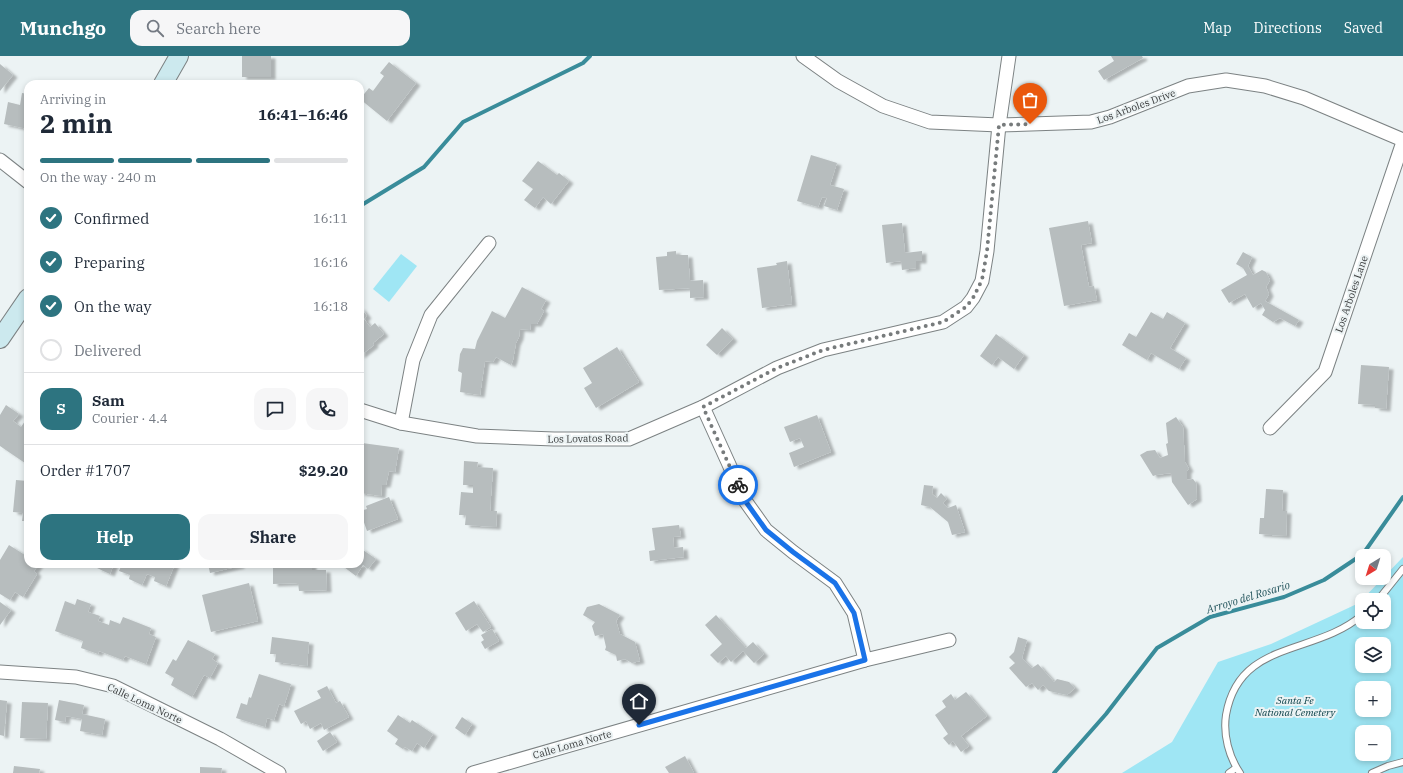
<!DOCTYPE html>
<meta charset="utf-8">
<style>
body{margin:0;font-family:"IBM Plex Serif",serif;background:#f6f6f7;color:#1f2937;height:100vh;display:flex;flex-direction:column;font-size:15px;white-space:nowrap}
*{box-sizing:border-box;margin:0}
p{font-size:13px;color:#747a83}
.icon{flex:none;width:22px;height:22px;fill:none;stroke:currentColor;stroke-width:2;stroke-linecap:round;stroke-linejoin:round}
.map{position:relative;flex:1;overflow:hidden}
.sheet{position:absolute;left:24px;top:24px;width:340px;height:488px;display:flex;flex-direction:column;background:#fff;border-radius:12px;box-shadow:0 2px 6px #0003}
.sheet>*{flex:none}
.needle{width:26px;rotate:218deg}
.controls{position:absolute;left:1355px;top:493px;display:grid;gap:8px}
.controls a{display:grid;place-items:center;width:36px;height:36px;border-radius:8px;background:#fff;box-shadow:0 2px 6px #0003;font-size:20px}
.pin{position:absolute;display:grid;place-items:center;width:34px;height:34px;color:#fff;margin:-41px -17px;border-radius:50% 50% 50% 0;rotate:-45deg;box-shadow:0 0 4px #0007}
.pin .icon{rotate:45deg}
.courier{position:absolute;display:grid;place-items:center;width:40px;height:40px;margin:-20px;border:3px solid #1a73e8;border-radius:50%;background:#fff;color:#222;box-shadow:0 1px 5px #0007}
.head em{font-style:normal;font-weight:700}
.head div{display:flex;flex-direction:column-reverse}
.head{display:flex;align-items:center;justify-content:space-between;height:68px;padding:0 16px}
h1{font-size:26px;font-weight:700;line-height:30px}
.bar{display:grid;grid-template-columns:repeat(4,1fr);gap:6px 4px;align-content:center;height:48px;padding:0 16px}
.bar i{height:5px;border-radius:3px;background:#e0e1e3}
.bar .active{background:#2d7480}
.bar p{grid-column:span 4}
.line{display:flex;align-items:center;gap:10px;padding:0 16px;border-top:1px solid #e0e1e3}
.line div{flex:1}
.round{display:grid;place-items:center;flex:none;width:42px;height:42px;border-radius:12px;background:#f6f6f7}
ol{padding:0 16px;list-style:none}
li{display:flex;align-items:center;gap:12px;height:44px}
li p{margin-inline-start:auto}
li .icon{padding:4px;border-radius:50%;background:#2d7480;color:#fff;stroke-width:4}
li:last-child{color:#747a83}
li i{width:22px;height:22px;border:2px solid #e0e1e3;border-radius:50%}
.action{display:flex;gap:8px;margin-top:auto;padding:8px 16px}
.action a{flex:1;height:46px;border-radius:12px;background:#2d7480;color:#fff;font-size:16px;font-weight:700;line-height:46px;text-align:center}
.action a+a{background:#f6f6f7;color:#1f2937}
header{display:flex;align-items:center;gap:24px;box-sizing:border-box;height:56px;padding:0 20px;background:#2d7480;color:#fff}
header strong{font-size:19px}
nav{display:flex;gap:22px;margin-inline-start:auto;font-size:14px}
.search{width:280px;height:36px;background:#f6f6f7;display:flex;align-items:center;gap:10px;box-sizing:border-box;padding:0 14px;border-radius:12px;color:#747a83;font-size:15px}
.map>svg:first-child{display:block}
</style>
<header>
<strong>Munchgo</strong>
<div class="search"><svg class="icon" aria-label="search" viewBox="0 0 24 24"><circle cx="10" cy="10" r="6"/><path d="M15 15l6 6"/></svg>Search here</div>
<nav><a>Map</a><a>Directions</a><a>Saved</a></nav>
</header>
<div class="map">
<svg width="1403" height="717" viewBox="0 0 1403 717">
<defs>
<filter id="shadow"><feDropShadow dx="4.5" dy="2.5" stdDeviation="1" flood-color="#0004"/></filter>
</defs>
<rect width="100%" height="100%" fill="#ecf3f4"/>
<g fill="#9fe6f4" fill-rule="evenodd">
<path d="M401,198L417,210L389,246L373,233Z"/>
<path d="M1403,501V717H1122L1172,686L1218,606L1271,588L1359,547ZM1362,544H1384V566H1362ZM1362,588H1384V610H1362ZM1362,632H1384V654H1362ZM1362,676H1384V698H1362Z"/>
</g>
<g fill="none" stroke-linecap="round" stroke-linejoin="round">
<g stroke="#398c9a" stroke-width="4">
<path d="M360,150L424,111L463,66L583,7L590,0"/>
<path d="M1054,717L1106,658L1157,592L1210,561L1284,541L1324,524L1363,498L1403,441"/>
</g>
</g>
<g fill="#b7bdbe" filter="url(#shadow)">
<rect x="242" y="0" width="29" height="21"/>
<path d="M1111,0H1142L1143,2L1104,24L1098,15L1114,5Z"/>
<path d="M389,6L416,27L387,65L360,43L369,32L373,35L384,20L380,17Z"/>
<path d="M0,8L13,19L0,35Z"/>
<path d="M22,37L28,38V73L4,68L8,46L20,49Z"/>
<path d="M811,99L837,107L830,129L844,133L837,154L824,150L827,142L822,141L818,151L797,145Z"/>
<path d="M538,105L557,119L559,117L569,125L551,148L543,141L535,152L524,144L533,133L522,125Z"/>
<path d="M1088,165L1092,187L1081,189L1089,231L1094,230L1097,244L1064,250L1049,172Z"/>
<path d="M902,167L905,197L922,195V205H916V212L902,214L901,205L886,207L882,169Z"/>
<path d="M676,195V199H688L690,225L703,224L704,241L690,242V232L659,234L656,201L667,200V196Z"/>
<path d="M1243,196L1252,201L1248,210L1253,219L1262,214L1266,216L1270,224L1266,231L1269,238L1265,245L1299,264L1295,270L1280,262L1273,266L1262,259L1265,254L1261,247L1253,252L1245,238L1229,247L1221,234L1247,219L1243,212L1236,208Z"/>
<path d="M787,205L792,248L762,252L757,212L777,209L776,207Z"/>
<path d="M522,231L546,244L541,253L544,255L537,268H531L530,274L520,273L519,281L516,287L513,304L511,309L496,301L493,306L485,305L480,339L460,336L462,317L458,315L460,298L463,292L475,293L477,285L492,255L505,262Z"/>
<path d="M360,251L367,260L364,263L370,271L375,267L384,278L373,287L374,289L360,300Z"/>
<path d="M1151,256L1163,263L1167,256L1185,267L1170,292L1186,302L1179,313L1151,297L1147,304L1122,289L1129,277L1136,281Z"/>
<path d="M722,272L733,283L717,299L706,289Z"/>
<path d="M996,278L1024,299L1014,313L998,301L992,309L980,300Z"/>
<path d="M617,291L639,326L596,352L584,332L592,327L583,312Z"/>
<path d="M1361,309L1389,311L1386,353L1375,352V349L1358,348Z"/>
<path d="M6,349L19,358L13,365L21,371L27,362L28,363V403L25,407L0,390V359Z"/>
<path d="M817,359L831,396L794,411L789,397L804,391L800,382L790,386L784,371Z"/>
<path d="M1176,361L1183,371L1185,406L1189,413L1187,415V424L1193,423L1196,427L1197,443L1188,449L1172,426L1171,417L1156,419L1153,420L1140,399L1147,395L1155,394L1160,402L1168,399L1166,388L1168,387L1166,367Z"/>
<path d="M362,387L399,392L395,416L389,415L386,429H382L381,440L360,437V401Z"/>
<path d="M464,405L478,406L477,411L493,412L490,455H497L496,471L465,469L466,459H459L461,436L473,437V429H463Z"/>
<path d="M16,424L28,425V465H22L23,457L13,456Z"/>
<path d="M924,429L933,430L932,438L937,442L941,437L947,443L943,447L948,452L956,449L965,476L952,479L948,466L930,451L921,449Z"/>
<path d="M1266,433L1283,434L1282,455H1287L1286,480L1259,478L1260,462H1264Z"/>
<path d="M389,441L398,463L367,475L360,455L367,453L366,450Z"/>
<path d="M679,469L681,480L673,481L674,492L683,491L684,501L650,505L649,495L655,494L652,472Z"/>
<path d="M9,489L28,501V508H39L34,515L37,518L23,541L15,536L10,544L0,538V504Z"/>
<path d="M360,492L376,503L368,513L363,509L356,520L340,508H360Z"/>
<path d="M95,508H114L110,518L97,512L98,510Z"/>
<path d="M122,508H175L166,530L154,525L155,521L147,518L142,529L129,523L130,519L119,515Z"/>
<path d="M208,508H240V510L210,517Z"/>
<path d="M273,508H312V514H326L327,534L299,535L298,527L273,528Z"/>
<path d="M249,527L258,565L211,576L202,539Z"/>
<path d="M77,543L91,548L88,556L100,560L98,565L109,569L110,564L120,568L123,561L151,572L149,578L156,581L146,608L125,600L123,604L99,595L98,598L81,592L83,585L55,575L65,545L75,549Z"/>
<path d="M474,545L491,571L483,576L477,568L466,575L455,557Z"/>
<path d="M0,546L11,554L0,569Z"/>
<path d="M599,548L620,559L616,565L620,578L635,586L640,605L632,607L625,603L617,605L616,599L605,594L606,591L603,578L595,580L592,570L595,566L583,559L587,551Z"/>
<path d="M716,559L746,592L753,586L764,598L754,607L743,595L731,606L726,600L718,607L710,599L722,588L705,569Z"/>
<path d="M492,573L499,585L485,593L481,586L484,584L481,579Z"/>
<path d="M272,581L309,586L307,610L275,606L276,598H270Z"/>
<path d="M1018,581L1027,584L1022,602L1032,612L1038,608L1054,626L1057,623L1069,626L1075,632L1067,639L1049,635L1043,629L1038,634L1032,627L1026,631L1009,612L1015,607L1009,601L1014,596Z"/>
<path d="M188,584L215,598L212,603L218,607L210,622L204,619L192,641L171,629L174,622L165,617L173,603L176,605Z"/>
<path d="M259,618L291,628L284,650L279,648L274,664L267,662L265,671L236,662L241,647L247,649L249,641L251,642Z"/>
<path d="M327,630L336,647L340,645L349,661L324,674L321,667L310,673L306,665L301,668L294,655L321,642L317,635Z"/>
<path d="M966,636L987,660L961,680L969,690L961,696L953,685L949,689L943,682L948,678L935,659L946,651L942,645L951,638L955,644Z"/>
<path d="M0,644L7,645L4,680L0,679Z"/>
<path d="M59,644L84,649L82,658L105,663L102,679L80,675L82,663L66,660L65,666L55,664Z"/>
<path d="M22,646L48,647L46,683L20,682Z"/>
<path d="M398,659L410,667L412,664L433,678L424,692L417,687L412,695L405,691L403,693L395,688L398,683L387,675Z"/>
<path d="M462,661L472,668L465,679L455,672Z"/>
<path d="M330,676L337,686L323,695L317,685Z"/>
<path d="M685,700L694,717H669L665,711Z"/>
<path d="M14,710L40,713L39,717H13Z"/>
<path d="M200,711L222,712L221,717H200Z"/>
</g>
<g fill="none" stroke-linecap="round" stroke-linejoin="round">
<g stroke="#7c8283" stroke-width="8">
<g id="lane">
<path d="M1378,544L1403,513"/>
<path d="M1229,717L1236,712"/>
<path d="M1240,717C1229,701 1223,679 1226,659C1239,583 1315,600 1362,559"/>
<path d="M1372,717L1388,710L1403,706"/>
</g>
</g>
<g stroke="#7c8283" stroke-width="15">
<g id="street">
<path d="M803,0L838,25L883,50L930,66L999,69L1091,66L1110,61L1188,30L1226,24L1265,30L1304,42L1403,84"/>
<path d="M0,104L28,126"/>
<path d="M703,351L746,446L766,474L793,496L835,527L854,557L865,604"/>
<path d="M360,354L401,367L477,380L554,383H629L703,351L777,312L823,294L943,266L966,251L973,242L982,225L987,195L999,69L1009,0"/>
<path d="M401,367L413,304L431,259L489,187"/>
<path d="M1270,372L1325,316L1403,86"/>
<path d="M0,616L76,621L113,630L220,683L279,717"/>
<path d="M473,717L865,604L949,584"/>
</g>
</g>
<g stroke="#7c8283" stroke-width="20">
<g id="secondary">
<path d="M163,28L179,0"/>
<path d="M0,283L28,242"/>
</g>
</g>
<use href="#lane" stroke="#fff" stroke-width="6"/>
<use href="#street" stroke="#fff" stroke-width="13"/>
<use href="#secondary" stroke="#cce9ee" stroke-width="18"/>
</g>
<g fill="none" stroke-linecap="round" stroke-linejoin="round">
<path stroke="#777b7c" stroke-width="4" stroke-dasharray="0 7.2" d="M738,429L703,351L777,312L823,294L943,266L966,251L973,242L982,224L987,195L999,69L1030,68"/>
<path stroke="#1a73e8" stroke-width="5" d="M639,669L865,604L854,557L835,527L793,496L766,474L746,446L738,429"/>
</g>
<g text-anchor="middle" stroke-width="4" stroke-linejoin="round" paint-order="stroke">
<g font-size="10" fill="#383a3b" stroke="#ecf3f4">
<text transform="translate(1136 50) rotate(-20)" y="4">Los Arboles Drive</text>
<text transform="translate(1351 238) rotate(-71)" y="4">Los Arboles Lane</text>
<text transform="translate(588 382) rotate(-1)" y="4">Los Lovatos Road</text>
<text transform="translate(145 647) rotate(25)" y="4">Calle Loma Norte</text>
<text transform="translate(572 688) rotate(-16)" y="4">Calle Loma Norte</text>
</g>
<g font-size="10" font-style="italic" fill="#053c44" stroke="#ecf3f4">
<text x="1295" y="648">Santa Fe<tspan x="1295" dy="12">National Cemetery</tspan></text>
</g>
<g font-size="11" font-style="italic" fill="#23545c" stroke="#ecf3f4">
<text transform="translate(1248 541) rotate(-17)" y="4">Arroyo del Rosario</text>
</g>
</g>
</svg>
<div class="controls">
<a><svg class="needle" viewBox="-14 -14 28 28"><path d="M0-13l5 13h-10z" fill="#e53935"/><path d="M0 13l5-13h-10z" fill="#747a83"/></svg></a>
<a><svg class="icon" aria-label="locate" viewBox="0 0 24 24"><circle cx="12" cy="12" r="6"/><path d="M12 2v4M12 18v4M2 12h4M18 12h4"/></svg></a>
<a><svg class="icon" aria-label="layers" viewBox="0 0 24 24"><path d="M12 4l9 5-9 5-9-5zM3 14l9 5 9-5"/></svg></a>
<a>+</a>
<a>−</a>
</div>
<div class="pin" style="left:1030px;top:68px;background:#ea580c"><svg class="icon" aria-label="bag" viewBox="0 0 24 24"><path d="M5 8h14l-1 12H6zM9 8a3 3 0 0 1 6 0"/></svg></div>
<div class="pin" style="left:639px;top:669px;background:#1f2937"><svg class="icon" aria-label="home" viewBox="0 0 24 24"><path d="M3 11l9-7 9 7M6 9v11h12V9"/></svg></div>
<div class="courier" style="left:738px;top:429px"><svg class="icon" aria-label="bike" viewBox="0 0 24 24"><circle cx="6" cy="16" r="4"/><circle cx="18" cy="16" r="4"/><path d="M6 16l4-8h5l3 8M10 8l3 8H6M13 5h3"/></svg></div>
<section class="sheet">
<div class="head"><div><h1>2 min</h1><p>Arriving in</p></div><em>16:41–16:46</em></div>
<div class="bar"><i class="active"></i><i class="active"></i><i class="active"></i><i></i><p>On the way · 240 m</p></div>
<ol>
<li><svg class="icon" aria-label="check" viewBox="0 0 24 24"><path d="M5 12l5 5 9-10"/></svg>Confirmed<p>16:11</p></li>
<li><svg class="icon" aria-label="check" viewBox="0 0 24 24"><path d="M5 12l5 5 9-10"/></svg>Preparing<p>16:16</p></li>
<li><svg class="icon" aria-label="check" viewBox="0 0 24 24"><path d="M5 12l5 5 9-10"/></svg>On the way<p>16:18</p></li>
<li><i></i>Delivered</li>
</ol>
<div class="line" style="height:72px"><b class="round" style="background:#2d7480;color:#fff">S</b><div><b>Sam</b><p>Courier · 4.4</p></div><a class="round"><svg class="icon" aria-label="chat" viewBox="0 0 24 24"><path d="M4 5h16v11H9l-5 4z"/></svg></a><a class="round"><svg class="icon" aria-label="phone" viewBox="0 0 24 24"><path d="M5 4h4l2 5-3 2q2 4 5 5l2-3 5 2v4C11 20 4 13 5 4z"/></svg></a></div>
<div class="line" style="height:52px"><div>Order #1707</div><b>$29.20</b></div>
<div class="action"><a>Help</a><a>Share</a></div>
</section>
</div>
